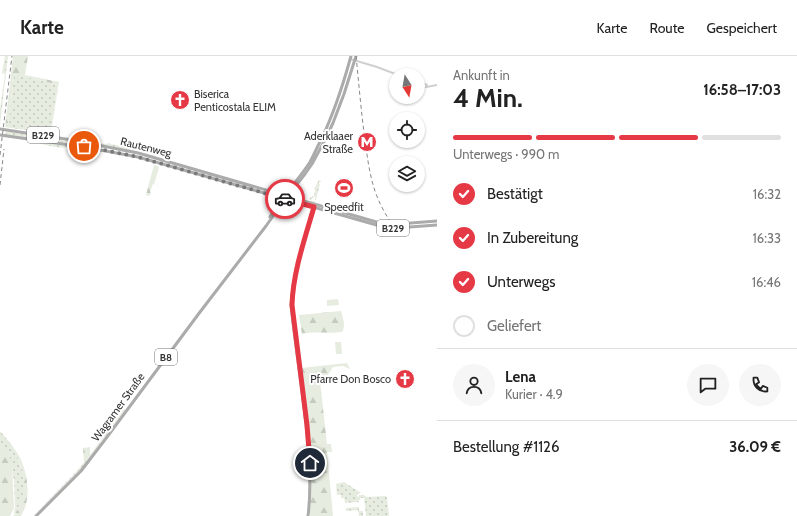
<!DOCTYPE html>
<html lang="de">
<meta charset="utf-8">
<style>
body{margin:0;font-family:Cabin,sans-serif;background:#f6f6f6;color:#222;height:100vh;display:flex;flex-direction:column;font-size:15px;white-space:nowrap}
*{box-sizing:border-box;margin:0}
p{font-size:13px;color:#767676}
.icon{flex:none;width:22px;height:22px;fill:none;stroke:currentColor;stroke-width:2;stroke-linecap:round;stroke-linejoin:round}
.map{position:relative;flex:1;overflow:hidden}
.side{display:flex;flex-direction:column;background:#fff;width:360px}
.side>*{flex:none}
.needle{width:26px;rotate:169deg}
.tools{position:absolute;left:389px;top:12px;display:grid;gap:8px}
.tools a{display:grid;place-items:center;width:36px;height:36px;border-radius:50%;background:#fff;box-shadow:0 1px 3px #0004;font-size:20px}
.pin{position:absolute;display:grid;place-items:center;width:34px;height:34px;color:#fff;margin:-17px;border:2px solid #fff;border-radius:50%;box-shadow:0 1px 4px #0007}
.courier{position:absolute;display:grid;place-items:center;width:40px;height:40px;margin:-20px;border:3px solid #e63946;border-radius:50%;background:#fff;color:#222;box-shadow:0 1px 5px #0007}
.overview em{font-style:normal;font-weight:800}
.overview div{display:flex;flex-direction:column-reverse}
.overview{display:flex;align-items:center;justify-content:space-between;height:68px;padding:0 16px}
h1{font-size:26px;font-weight:800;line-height:30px}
.bar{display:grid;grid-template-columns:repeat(4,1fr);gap:6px 4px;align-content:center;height:48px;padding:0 16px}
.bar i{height:5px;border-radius:3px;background:#e0e0e0}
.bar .active{background:#e63946}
.bar p{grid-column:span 4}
.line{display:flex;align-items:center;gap:10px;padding:0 16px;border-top:1px solid #e0e0e0}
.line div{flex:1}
.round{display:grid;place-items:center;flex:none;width:42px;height:42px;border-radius:21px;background:#f6f6f6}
ol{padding:0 16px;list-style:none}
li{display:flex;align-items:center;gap:12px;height:44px}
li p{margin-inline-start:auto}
li .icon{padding:4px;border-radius:50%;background:#e63946;color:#fff;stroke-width:4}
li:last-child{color:#767676}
li i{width:22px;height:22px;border:2px solid #e0e0e0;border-radius:50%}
header{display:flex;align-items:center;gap:24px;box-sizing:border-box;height:56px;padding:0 20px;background:#fff;border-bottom:1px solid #e0e0e0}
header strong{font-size:19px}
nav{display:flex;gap:22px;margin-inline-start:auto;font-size:14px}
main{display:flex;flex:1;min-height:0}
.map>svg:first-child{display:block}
</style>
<header>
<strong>Karte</strong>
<nav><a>Karte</a><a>Route</a><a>Gespeichert</a></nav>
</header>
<main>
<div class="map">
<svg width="437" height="460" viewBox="0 0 437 460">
<defs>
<pattern id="green-dots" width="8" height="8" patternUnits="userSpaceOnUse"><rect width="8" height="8" fill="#e6ecdf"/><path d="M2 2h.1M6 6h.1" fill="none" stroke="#c6cbc0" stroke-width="1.8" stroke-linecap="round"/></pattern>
<pattern id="forest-firs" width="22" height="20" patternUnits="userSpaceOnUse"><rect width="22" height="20" fill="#e6ecdf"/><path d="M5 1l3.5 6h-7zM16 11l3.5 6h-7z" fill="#c6cbc0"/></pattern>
</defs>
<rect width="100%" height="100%" fill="#fff"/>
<g fill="url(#green-dots)">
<path d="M5,0H8L0,69V53L5,18L2,17Z"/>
<path d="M16,18L58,29L51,69L52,70L51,78L36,75L18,73V72L10,71L8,69L14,20Z"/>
<path d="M6,75L79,87L53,86L5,79Z"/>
<path d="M35,86L79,91L78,92C66,93 47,90 35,86Z"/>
<path d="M98,87L106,88L109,87L111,88L142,95L144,97L155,100V101L98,88Z"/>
<path d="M319,124H320L321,126H319V128H320L316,144H315V140L311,144L315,146L316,147L310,144L309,143L312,140H314L315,134L314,133Z"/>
<path d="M124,353L125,354L81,413L33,460L77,415L90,399Z"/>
<path d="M0,375L11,388L18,398C17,404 20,408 22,413C24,423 26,435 22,444C20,449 17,453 15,458L18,460H13L15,458H14L15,452L14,422H13L12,410L3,391L0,387Z"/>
<path d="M344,426L361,437L357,438L358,442L359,439H362V438L367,441H366L386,440L387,442L389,460H366L364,442H360V444H358L359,446L345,447L344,440V442H341V439H337L336,428Z"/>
<path d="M359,451V455H363V460H359L358,454L346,455V460V452Z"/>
</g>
<g fill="url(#forest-firs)">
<path d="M13,0H28L25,19L59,26L52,70L51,69L58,29L16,18L14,20L8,68L9,70L18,72V73L5,71Z"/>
<path d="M154,109L158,110L159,112L154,128L165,131L153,128L150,136L151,137L149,140L146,139Z"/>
<path d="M341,255C343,262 346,270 342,276C328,278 315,275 302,278L299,259Z"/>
<path d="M347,307L350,313L343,310L333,311L324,325H320L327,388H331L332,396H327L333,460H310L311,404L307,360L301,312Z"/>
<path d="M0,387L9,399L12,410L14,452L10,460H0Z"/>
<path d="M90,391V399L84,407L83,392Z"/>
<path d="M18,398C26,412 30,432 26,448C25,452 23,456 21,460H18L15,458C17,454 20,449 22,444C26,435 24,423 22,413C21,408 17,404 18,398Z"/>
</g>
<g fill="#e6ecdf">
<path d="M338,243L339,249L327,250V244Z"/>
<path d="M335,286H341L342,298H336Z"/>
</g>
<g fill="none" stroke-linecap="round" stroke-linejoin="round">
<g stroke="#d0d0d0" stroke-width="2">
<path d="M350,3L377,11L398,19"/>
<path d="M418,25L427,29"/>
<path d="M418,28L421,32L437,29"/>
</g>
<g stroke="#ababab" stroke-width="3">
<path d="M0,73L72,84L138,97L380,167L398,168L437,165"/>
<path d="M0,79L84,91L138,101L380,170L396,172L437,169"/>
<path d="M270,161C281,141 298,125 310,106C314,99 317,91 321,84C334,57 343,29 351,0"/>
<path d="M36,460L81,415L104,385L200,256L266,170L283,146L305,118L312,108L326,82L333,67L344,38L356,0"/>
<path d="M308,460C311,437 310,413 308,389C304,342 296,296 291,249L293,230L300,199L314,150"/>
</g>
<g stroke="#888" stroke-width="1" stroke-dasharray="4 3" stroke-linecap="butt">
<path d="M356,0C359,28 361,56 365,83C369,115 372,138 390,165"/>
<path d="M0,99L12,0"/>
<path d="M0,129L4,93"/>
</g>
</g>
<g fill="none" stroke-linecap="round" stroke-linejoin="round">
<path stroke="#7a7a7a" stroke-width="4" stroke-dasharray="0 7.2" d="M84,90L138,101L285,143"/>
<path stroke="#e63946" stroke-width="5" d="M285,143L314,151C305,182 293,216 292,249L307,369L310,407"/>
</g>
<defs>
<g id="church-disc" transform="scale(1)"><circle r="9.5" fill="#e63946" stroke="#fff"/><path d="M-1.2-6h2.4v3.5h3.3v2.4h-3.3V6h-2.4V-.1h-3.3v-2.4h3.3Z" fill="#fff"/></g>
<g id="metro-disc" transform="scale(1)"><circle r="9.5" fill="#e63946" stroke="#fff"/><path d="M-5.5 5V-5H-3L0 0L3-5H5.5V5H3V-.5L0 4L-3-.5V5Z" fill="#fff"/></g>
<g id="stadium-disc" transform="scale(1)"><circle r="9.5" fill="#e63946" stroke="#fff"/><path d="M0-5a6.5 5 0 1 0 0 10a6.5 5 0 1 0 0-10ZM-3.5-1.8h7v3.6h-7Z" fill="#fff"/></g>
</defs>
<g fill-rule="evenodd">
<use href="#church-disc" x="180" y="44"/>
<use href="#metro-disc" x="367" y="86"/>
<use href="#stadium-disc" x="344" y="132"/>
<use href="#church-disc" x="405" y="323"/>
</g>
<g text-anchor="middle" stroke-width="4" stroke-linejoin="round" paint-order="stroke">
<g fill="#fff" stroke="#707070" stroke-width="1">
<rect x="27" y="71" width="32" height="16" rx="3"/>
<rect x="377" y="164" width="32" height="16" rx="3"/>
<rect x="155" y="293" width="22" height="16" rx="3"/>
</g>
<g font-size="10" font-weight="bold" fill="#333">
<text x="43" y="83">B229</text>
<text x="393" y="176">B229</text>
<text x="166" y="305">B8</text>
</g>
<g font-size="11" fill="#333" stroke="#fff" text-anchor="end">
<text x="194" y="42" text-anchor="start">Biserica<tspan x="194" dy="13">Penticostala ELIM</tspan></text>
<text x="353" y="84">Aderklaaer<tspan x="353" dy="13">Straße</tspan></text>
<text x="344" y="155" text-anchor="middle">Speedfit</text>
<text x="391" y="327">Pfarre Don Bosco</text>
</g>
<g font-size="11" fill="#333" stroke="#fff">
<text transform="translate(146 91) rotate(14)" y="4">Rautenweg</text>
<text transform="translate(118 351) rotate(-54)" y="4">Wagramer Straße</text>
</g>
</g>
</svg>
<div class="tools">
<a><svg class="needle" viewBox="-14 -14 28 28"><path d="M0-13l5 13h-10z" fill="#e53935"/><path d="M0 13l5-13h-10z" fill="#767676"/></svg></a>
<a><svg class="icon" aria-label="locate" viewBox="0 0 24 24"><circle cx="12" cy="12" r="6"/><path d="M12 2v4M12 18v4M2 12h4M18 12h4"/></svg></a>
<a><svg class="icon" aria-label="layers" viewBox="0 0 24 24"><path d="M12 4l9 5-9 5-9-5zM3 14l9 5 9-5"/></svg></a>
</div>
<div class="pin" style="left:84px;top:90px;background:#ea580c"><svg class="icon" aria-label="bag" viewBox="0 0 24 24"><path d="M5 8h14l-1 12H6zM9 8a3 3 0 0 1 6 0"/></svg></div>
<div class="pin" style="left:310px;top:407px;background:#1f2937"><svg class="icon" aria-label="home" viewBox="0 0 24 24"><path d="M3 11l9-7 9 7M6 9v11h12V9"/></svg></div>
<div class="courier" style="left:285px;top:143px"><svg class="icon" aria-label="car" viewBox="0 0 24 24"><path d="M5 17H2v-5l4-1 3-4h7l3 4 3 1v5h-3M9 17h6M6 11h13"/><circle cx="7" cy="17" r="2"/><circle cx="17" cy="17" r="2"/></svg></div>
</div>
<section class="side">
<div class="overview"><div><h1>4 Min.</h1><p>Ankunft in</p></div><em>16:58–17:03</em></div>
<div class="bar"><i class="active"></i><i class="active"></i><i class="active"></i><i></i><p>Unterwegs · 990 m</p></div>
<ol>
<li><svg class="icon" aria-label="check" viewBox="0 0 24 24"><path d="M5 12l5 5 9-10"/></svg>Bestätigt<p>16:32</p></li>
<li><svg class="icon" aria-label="check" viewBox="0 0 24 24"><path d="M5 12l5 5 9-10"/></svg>In Zubereitung<p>16:33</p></li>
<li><svg class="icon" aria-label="check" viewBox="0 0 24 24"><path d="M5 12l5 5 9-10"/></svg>Unterwegs<p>16:46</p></li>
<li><i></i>Geliefert</li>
</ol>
<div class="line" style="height:72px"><a class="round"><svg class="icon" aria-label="person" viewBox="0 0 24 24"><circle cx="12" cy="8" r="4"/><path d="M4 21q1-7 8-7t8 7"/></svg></a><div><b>Lena</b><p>Kurier · 4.9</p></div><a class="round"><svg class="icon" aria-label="chat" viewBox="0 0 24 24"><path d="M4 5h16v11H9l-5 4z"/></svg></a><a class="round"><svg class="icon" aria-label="phone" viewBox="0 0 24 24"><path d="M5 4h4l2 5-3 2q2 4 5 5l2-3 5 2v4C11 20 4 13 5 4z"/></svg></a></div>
<div class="line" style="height:52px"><div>Bestellung #1126</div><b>36.09 €</b></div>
</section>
</main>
